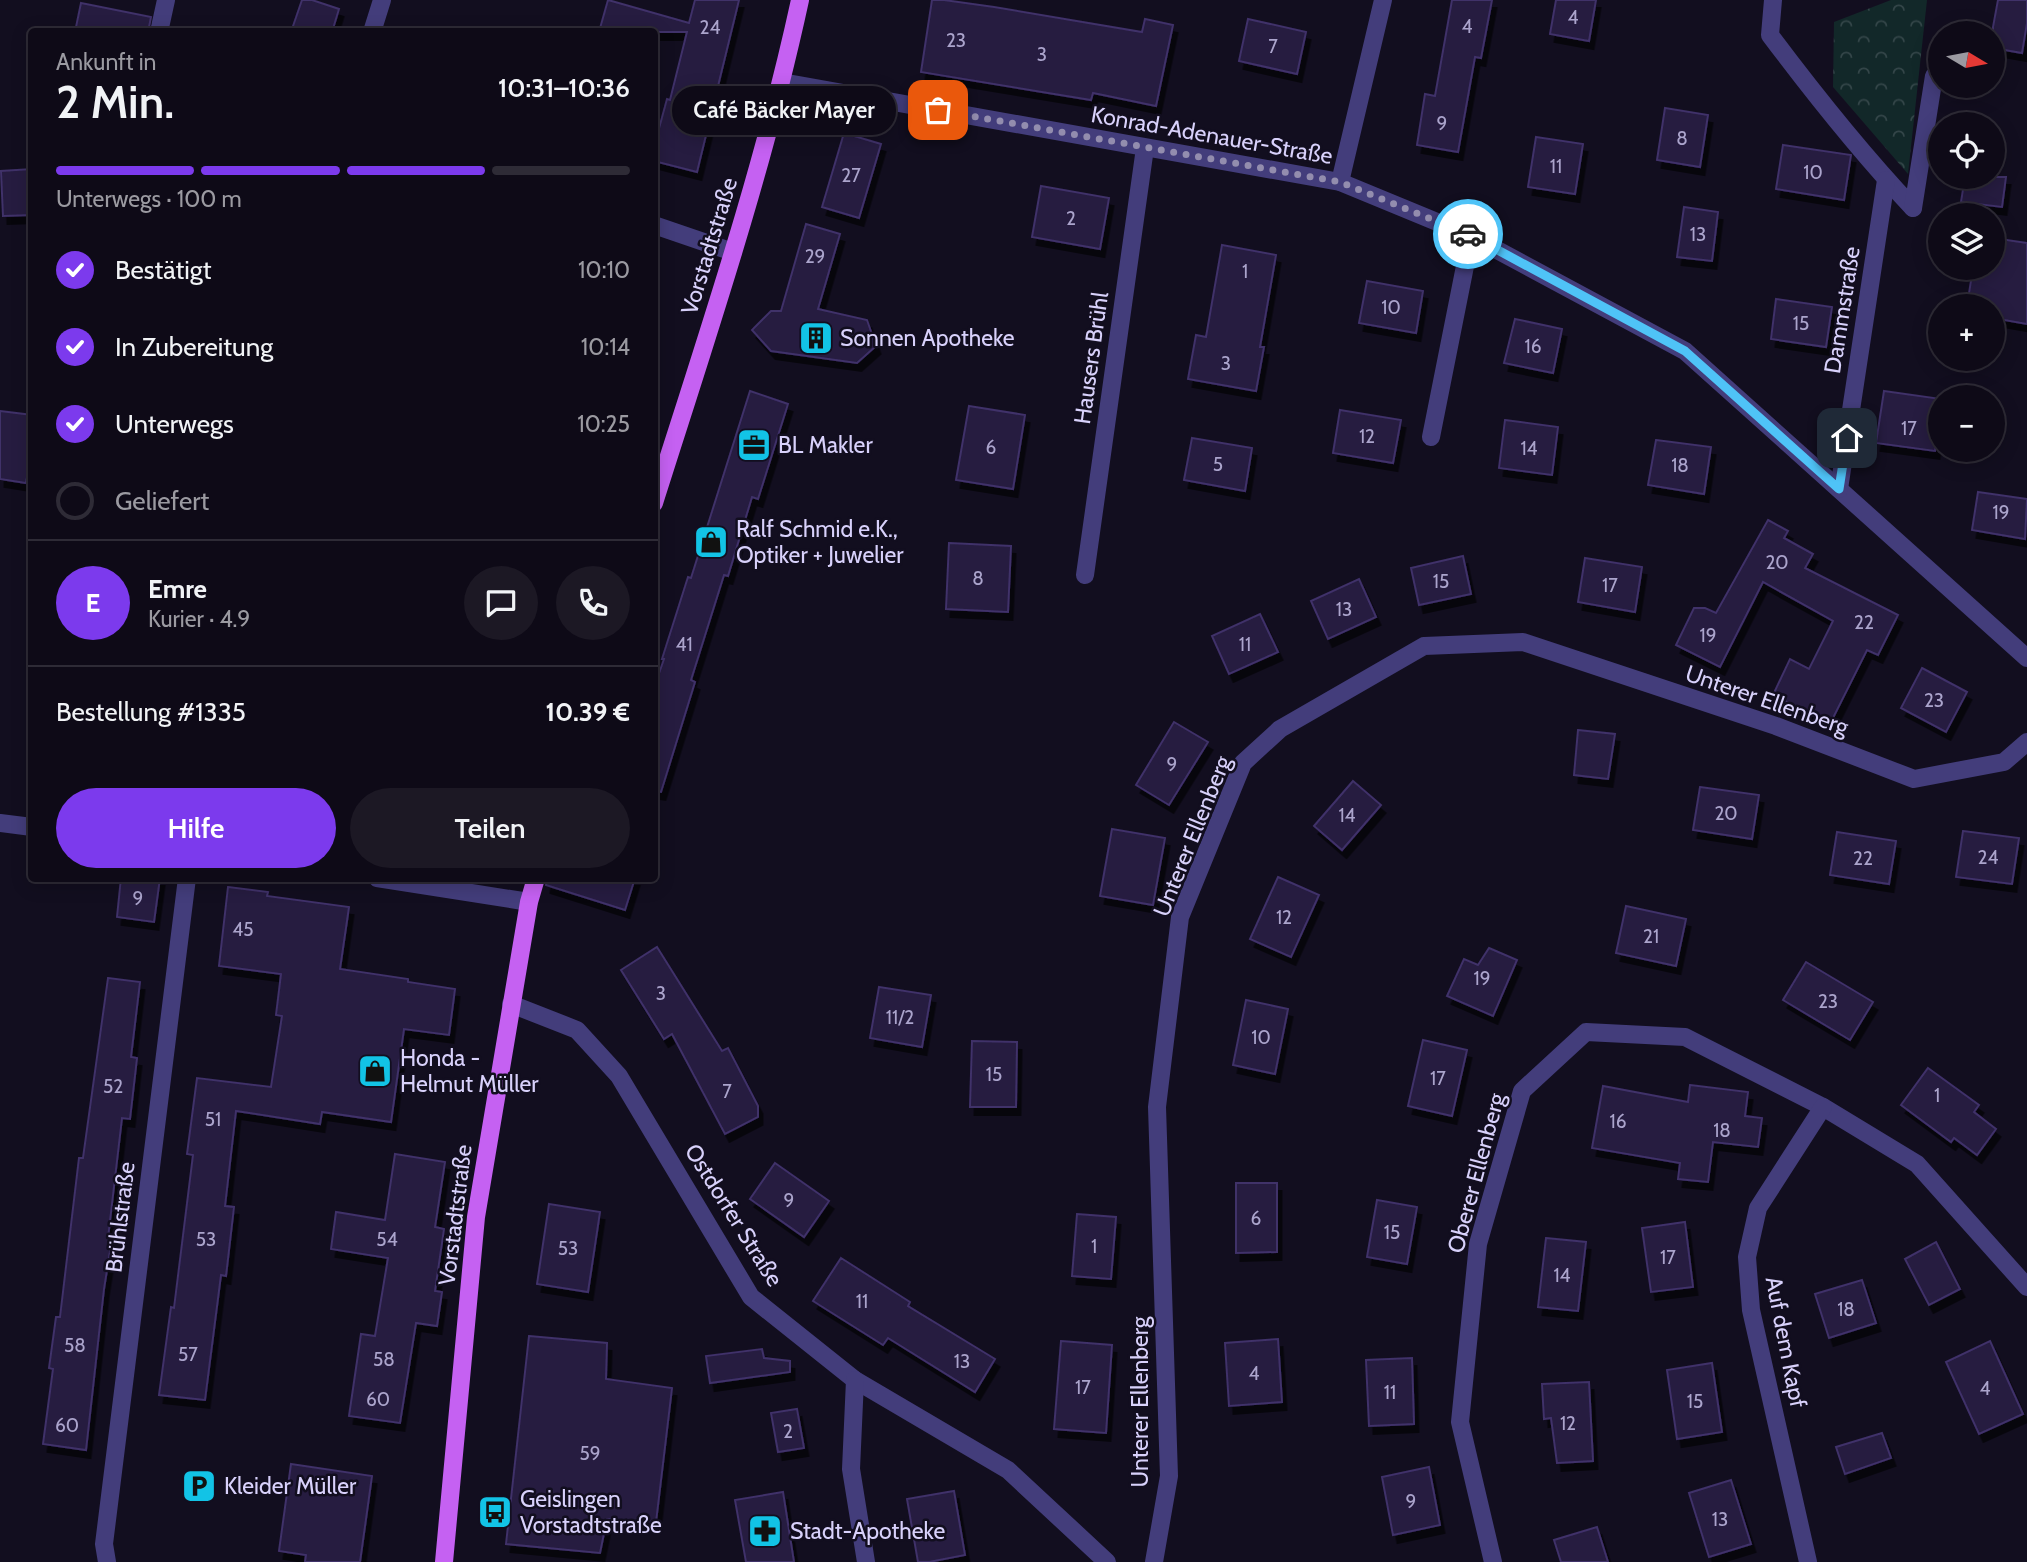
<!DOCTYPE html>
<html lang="de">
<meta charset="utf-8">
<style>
body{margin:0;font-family:Cabin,sans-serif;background:#1c1824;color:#f1f3f6;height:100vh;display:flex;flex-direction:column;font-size:26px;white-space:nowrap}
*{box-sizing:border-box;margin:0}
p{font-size:23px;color:#9b9aa1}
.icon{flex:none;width:38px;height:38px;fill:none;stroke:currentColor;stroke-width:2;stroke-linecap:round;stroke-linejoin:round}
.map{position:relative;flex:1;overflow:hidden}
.panel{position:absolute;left:28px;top:28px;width:630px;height:854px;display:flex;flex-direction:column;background:#0e0a17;border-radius:7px;box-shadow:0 4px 18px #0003,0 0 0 2px #2e2b36}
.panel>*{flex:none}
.needle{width:46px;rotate:100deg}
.controls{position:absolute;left:1928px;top:21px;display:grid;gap:14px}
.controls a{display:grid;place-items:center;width:77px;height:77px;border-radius:50%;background:#0e0a17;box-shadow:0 4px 18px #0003,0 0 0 2px #2e2b36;font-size:35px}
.pin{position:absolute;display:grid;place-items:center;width:60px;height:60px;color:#fff;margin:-30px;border-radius:14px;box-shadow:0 4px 10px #0006}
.courier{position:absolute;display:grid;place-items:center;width:70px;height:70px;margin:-35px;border:5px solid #4fc3f7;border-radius:50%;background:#fff;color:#222;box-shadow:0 2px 9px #0007}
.bubble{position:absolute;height:49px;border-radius:24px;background:#0e0a17;box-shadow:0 4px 18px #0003,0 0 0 2px #2e2b36;font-size:23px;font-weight:600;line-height:49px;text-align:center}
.headline em{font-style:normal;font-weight:600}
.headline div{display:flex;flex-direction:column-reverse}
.headline{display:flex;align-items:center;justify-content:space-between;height:119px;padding:0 28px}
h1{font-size:46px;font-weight:600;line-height:52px}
.bar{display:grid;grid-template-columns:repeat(4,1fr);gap:10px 7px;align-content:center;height:84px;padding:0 28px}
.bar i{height:9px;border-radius:5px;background:#2e2b36}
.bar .selected{background:#7c3aed}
.bar p{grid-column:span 4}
.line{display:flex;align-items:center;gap:18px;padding:0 28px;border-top:2px solid #2e2b36}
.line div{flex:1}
.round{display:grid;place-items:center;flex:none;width:74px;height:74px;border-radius:37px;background:#1c1824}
ol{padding:0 28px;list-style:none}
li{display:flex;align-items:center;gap:21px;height:77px}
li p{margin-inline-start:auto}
li .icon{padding:7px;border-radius:50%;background:#7c3aed;color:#fff;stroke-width:4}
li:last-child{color:#9b9aa1}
li i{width:38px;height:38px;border:4px solid #2e2b36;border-radius:50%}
.cta{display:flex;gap:14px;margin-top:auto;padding:14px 28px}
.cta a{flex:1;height:80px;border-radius:42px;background:#7c3aed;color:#fff;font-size:28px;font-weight:600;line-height:80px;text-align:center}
.cta a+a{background:#1c1824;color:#f1f3f6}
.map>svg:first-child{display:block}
</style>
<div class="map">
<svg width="2027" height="1562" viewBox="0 0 2027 1562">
<defs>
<pattern id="park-crowns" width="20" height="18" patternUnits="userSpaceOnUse" patternTransform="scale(1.75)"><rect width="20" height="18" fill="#122829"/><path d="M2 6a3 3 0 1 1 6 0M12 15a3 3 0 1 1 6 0" fill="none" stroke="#344649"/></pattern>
<filter id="shadow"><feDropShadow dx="4.5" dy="8" stdDeviation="0" flood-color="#0009"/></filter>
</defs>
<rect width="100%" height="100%" fill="#120e1f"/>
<path fill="url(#park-crowns)" d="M1891,0H1927L1908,174L1833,87L1834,22Z"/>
<g fill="#251c3f" stroke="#3f3069" stroke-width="2" filter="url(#shadow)">
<path d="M302,0H312L339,9L332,32H291Z"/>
<path d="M608,0L689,23L695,0H739L697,172L654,161V147L667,99L670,100L687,32H599Z"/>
<path d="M932,0H944L994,7L1142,32L1145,19L1173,25L1156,106L1093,93L1091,100L921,72Z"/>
<path d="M1452,0H1492L1481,58L1475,57L1458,152L1417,145L1425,94L1435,96Z"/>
<path d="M1556,0H1596L1589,41L1550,34Z"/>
<path d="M1998,0H2027V23L2022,53L1993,48V27Z"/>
<path d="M81,3L151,17L148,32H75Z"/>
<path d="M1248,19L1306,32L1297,74L1239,61Z"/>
<path d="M1665,108L1708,115L1700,167L1657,160Z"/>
<path d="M844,133L881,144L859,218L822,207Z"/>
<path d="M1536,137L1583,144L1575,194L1528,187Z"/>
<path d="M1783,145L1851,155L1844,200L1776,189Z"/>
<path d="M32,169V215L3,216L1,171Z"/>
<path d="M1965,177H2006L2002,207L1961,202Z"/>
<path d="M1041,186L1109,198L1100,249L1032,237Z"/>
<path d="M1684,207L1718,212L1712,261L1677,257Z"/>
<path d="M806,224L840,234L818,309L867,320L876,346L857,363L771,351L752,330L771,311H781Z"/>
<path d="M1993,238L2027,243V324L1993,318V306H1967L1973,268H1993Z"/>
<path d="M1222,245L1276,255L1260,347H1264L1256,391L1188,379L1196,335L1206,337Z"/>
<path d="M1367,281L1423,291L1416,333L1359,323Z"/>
<path d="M1776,299L1832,307L1826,347L1771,339Z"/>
<path d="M1515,319L1562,329L1553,373L1504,363Z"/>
<path d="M750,391L788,404L758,499L752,497L728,576L724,575L691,680L695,682L661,792L654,791V688L664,659H662L688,577L691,578Z"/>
<path d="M1884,391L1941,399V414L1935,451L1876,443Z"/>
<path d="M969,406L1025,415L1013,489L956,480Z"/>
<path d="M1340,410L1401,420L1393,463L1333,453Z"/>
<path d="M0,411L32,415V446L26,483L0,479Z"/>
<path d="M1505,420L1558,427L1552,475L1499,468Z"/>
<path d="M1192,438L1252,448L1245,491L1184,480Z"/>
<path d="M1656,440L1711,447L1704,494L1648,485Z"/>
<path d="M1978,492L2027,499L2025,539L1972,530Z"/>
<path d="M1768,520L1788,531L1784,538L1813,554L1805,568L1898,615L1878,655L1867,650L1830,724L1773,695L1790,659L1809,669L1833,621L1763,582L1720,667L1676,645L1694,608H1705L1716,613Z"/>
<path d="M949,543L1011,546L1008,612L946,609Z"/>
<path d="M1463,556L1471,594L1419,605L1411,568Z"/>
<path d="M1585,558L1642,567L1635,612L1578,602Z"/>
<path d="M1359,579L1376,617L1328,639L1311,601Z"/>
<path d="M1260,614L1278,652L1229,674L1212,636Z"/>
<path d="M1922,668L1967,692L1946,732L1901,708Z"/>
<path d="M1174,722L1208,742L1169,805L1136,785Z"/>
<path d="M1578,730L1615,734L1608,779L1574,775Z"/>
<path d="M1353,781L1381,805L1342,850L1314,826Z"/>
<path d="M1700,787L1759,795L1752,839L1693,830Z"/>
<path d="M1112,829L1165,838L1153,905L1100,896Z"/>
<path d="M1963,831L2019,838L2012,884L1956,877Z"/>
<path d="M1837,832L1896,841L1889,884L1830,875Z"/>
<path d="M1278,877L1319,895L1291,957L1250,939Z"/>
<path d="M121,878H160L154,922L117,917Z"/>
<path d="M547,878H635L625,910L546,885Z"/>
<path d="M228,887L268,892L267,896L349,907L340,969L408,979V982L455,989L449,1035L404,1029L391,1122L322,1112L320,1124L236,1111L225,1206L234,1207L226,1276L221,1275L205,1400L159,1395L171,1307L174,1308L193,1155L187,1154L197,1078L271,1087L282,1016L276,1015L281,974L219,966Z"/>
<path d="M1626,906L1686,919L1676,966L1616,953Z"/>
<path d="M657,947L722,1051L728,1048L758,1106V1117L725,1134L672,1034L664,1039L621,970Z"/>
<path d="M1489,948L1517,960L1493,1016L1447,996L1464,959L1478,965Z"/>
<path d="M1806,962L1873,1002L1850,1040L1783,1000Z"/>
<path d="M108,978L140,982L131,1057L137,1058L130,1119L122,1118L108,1238L112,1239L104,1289L86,1450L43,1444L53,1369L49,1368L56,1317H60L79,1158H83Z"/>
<path d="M879,987L931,995L922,1047L870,1038Z"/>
<path d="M1246,1000L1288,1009L1275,1074L1233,1065Z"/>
<path d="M1423,1040L1467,1050L1452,1116L1408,1106Z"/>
<path d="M972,1041L1017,1042L1016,1107H970Z"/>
<path d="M1928,1068L1979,1105L1974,1112L1996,1129L1977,1155L1954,1138L1951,1142L1901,1105Z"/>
<path d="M1690,1085L1748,1092L1745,1116L1762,1118L1758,1147L1713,1142L1708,1182L1678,1179L1680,1163L1592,1148L1603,1086L1688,1102Z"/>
<path d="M395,1154L445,1162L435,1227L444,1229L435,1291L442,1292L437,1326L416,1323L400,1423L349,1416L361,1334L375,1336L388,1258L331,1249L336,1212L385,1220Z"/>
<path d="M775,1163L829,1201L804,1237L750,1199Z"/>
<path d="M1236,1183H1277V1252L1236,1253Z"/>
<path d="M1377,1200L1417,1207L1407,1264L1367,1257Z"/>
<path d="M549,1204L600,1212L588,1292L537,1284Z"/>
<path d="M1077,1214L1116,1217L1111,1279L1072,1276Z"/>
<path d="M1685,1222L1693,1287L1651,1292L1642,1228Z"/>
<path d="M1546,1238L1586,1242L1578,1311L1538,1307Z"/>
<path d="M1936,1242L1960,1289L1929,1305L1905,1259Z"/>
<path d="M841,1258L910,1302L908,1306L995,1359L975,1392L888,1338L883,1345L813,1301Z"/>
<path d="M1862,1280L1876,1323L1829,1338L1815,1294Z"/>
<path d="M529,1336L607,1343L606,1379L672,1388L656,1522L607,1519L600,1553L506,1544Z"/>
<path d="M1278,1339L1282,1402L1229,1406L1225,1343Z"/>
<path d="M1061,1341L1112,1345L1106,1433L1054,1429Z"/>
<path d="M1990,1341L2023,1414L1979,1434L1946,1362Z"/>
<path d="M762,1349L764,1358L790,1361V1372L710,1383L706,1356Z"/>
<path d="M1412,1358L1414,1424L1369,1426L1366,1360Z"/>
<path d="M1712,1363L1722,1432L1677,1439L1667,1370Z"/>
<path d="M1589,1382L1593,1461L1557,1463L1551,1418L1544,1419L1542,1384Z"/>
<path d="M797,1409L804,1448L778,1452L771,1413Z"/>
<path d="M1882,1433L1891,1458L1845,1474L1836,1447Z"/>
<path d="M291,1464L372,1476L360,1562H305L306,1555L279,1551Z"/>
<path d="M1429,1467L1440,1525L1393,1535L1382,1477Z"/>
<path d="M1731,1480L1751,1544L1709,1557L1689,1493Z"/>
<path d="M954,1491L965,1555L929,1562H918L907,1499Z"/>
<path d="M783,1492L794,1562H746L735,1500Z"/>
<path d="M1597,1527L1608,1562H1561L1554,1540Z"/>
</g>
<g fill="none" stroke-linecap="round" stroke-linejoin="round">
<g stroke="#433d7b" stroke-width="18">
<path d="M1773,0L1770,35C1815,95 1862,154 1913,208"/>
<path d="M159,32L166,0"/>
<path d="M372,32L382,0"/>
<path d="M782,82L1340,182L1471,236L1685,351L2027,658"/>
<path d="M1340,182L1383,0"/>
<path d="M1913,208L1934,76"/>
<path d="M654,225L733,252"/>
<path d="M1431,437L1471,236"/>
<path d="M1839,489L1886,180"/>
<path d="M1085,575L1145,148"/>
<path d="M0,823L32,827"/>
<path d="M377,878L529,902"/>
<path d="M511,1004L577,1030L619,1076L751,1297L855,1380L1008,1470L1107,1562"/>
<path d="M855,1380L851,1469L866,1562"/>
<path d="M107,1562L104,1544L187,878"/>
<path d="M1154,1562L1169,1476L1157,1107L1180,917L1243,763L1280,729L1424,646L1523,642L1776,726L1914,779L2004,762L2027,742"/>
<path d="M1493,1562L1460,1422L1478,1244L1522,1091L1586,1032L1685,1037L1823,1107L1917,1164L2027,1287"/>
<path d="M1808,1562L1751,1310L1747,1257L1758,1208L1823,1107"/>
</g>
<g stroke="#c561f2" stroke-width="18">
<path d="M654,503C707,336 763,171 800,0"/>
<path d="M444,1562L476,1217L529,902L536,878"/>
</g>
</g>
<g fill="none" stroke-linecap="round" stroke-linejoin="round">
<path stroke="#938dae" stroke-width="7" stroke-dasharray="0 12.6" d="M938,110L1340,182L1468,234"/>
<path stroke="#4fc3f7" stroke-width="9" d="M1468,234L1685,351L1839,489L1847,438"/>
</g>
<defs>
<g id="building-square" transform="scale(1.75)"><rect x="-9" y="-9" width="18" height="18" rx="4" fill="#12c3e6" stroke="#120e1f"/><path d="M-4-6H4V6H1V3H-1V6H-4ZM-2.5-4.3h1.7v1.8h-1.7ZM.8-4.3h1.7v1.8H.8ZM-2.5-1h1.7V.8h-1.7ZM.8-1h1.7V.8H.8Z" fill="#111"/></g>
<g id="office-square" transform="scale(1.75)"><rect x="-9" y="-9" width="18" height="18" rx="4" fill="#12c3e6" stroke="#120e1f"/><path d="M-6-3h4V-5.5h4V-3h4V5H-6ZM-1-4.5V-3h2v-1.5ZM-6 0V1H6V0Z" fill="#111"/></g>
<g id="shop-square" transform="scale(1.75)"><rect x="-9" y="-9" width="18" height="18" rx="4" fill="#12c3e6" stroke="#120e1f"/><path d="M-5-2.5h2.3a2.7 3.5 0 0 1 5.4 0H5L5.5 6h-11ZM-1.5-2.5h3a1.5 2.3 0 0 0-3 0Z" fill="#111"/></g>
<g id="parking-square" transform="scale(1.75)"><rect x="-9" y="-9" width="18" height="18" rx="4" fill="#12c3e6" stroke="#120e1f"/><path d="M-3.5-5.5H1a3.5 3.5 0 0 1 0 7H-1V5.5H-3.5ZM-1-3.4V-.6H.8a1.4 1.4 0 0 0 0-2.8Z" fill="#111"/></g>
<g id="bus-square" transform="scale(1.75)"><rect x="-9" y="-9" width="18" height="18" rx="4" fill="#12c3e6" stroke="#120e1f"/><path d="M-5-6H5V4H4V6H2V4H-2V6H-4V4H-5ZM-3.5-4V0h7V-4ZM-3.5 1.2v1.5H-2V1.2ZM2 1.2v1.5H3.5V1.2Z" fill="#111"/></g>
<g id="pharmacy-square" transform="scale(1.75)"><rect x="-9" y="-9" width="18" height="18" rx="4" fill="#12c3e6" stroke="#120e1f"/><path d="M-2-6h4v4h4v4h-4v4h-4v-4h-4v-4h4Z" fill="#111"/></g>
</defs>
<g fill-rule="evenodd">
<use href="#building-square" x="816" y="338"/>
<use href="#office-square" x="754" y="445"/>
<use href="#shop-square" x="711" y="542"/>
<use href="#shop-square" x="375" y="1071"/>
<use href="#parking-square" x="199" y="1486"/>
<use href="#bus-square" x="495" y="1512"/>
<use href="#pharmacy-square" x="765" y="1531"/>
</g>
<g text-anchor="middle" stroke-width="5" stroke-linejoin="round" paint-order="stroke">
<g font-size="19" fill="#aba4cc">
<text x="1573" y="24">4</text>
<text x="1467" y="33">4</text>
<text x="710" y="34">24</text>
<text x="956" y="47">23</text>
<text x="1273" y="53">7</text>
<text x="1042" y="61">3</text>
<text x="1442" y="130">9</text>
<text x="1682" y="145">8</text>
<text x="1556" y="173">11</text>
<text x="1813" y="179">10</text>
<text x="851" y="182">27</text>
<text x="1071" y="225">2</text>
<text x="1698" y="241">13</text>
<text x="815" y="263">29</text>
<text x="1245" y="278">1</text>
<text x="1391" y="314">10</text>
<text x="1801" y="330">15</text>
<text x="1533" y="353">16</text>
<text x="1226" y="370">3</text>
<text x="1909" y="435">17</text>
<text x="1367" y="443">12</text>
<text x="991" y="454">6</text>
<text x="1529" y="455">14</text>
<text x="1218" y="471">5</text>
<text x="1680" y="472">18</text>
<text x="2001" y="519">19</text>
<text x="1777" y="569">20</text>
<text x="978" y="585">8</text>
<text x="1441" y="588">15</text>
<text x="1610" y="592">17</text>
<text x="1344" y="616">13</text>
<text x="1864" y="629">22</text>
<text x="1708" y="642">19</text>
<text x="684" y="651">41</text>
<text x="1245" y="651">11</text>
<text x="1934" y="707">23</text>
<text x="1172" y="771">9</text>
<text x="1726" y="820">20</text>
<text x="1347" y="822">14</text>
<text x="1988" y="864">24</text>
<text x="1863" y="865">22</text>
<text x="138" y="905">9</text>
<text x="1284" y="924">12</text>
<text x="243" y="936">45</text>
<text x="1651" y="943">21</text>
<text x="1482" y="985">19</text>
<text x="661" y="1000">3</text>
<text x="1828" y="1008">23</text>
<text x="900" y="1024">11/2</text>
<text x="1261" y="1044">10</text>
<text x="994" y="1081">15</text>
<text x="1438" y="1085">17</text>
<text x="113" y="1093">52</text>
<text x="727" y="1098">7</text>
<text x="1937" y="1102">1</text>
<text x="213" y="1126">51</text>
<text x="1618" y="1128">16</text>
<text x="1722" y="1137">18</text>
<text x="789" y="1207">9</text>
<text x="1256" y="1225">6</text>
<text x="1392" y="1239">15</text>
<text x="206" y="1246">53</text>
<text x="387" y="1246">54</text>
<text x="1094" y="1253">1</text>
<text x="568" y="1255">53</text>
<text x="1668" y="1264">17</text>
<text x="1562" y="1282">14</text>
<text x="862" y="1308">11</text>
<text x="1846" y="1316">18</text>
<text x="75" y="1352">58</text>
<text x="188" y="1361">57</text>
<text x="384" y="1366">58</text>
<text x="962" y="1368">13</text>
<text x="1254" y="1380">4</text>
<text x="1083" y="1394">17</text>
<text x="1985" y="1395">4</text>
<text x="1390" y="1399">11</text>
<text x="378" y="1406">60</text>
<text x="1695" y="1408">15</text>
<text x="1568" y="1430">12</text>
<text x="67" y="1432">60</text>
<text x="788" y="1438">2</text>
<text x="590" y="1460">59</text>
<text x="1411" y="1508">9</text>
<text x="1720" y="1526">13</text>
</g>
<g font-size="23" fill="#d8d1fb" stroke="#120e1f">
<text transform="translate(1212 135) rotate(10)" y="8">Konrad-Adenauer-Straße</text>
<text transform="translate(709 246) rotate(-73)" y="8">Vorstadtstraße</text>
<text transform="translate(1842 310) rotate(-81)" y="8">Dammstraße</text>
<text transform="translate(1091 358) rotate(-82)" y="8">Hausers Brühl</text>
<text transform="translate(1767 700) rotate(19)" y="8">Unterer Ellenberg</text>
<text transform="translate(1192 836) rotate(-68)" y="8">Unterer Ellenberg</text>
<text transform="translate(1476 1173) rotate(-75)" y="8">Oberer Ellenberg</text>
<text transform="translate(455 1215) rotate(-83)" y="8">Vorstadtstraße</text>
<text transform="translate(734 1215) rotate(58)" y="8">Ostdorfer Straße</text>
<text transform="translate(120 1217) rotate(-83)" y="8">Brühlstraße</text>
<text transform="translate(1786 1342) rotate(79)" y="8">Auf dem Kapf</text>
<text transform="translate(1140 1402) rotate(-90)" y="8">Unterer Ellenberg</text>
</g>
<g font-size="23" fill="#d8d1fb" stroke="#120e1f" text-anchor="start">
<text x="840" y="346">Sonnen Apotheke</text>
<text x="778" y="453">BL Makler</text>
<text x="736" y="537">Ralf Schmid e.K.,<tspan x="736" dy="26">Optiker + Juwelier</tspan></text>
<text x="400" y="1066">Honda -<tspan x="400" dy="26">Helmut Müller</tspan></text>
<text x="224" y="1494">Kleider Müller</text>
<text x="520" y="1507">Geislingen<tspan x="520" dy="26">Vorstadtstraße</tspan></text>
<text x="790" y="1539">Stadt-Apotheke</text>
</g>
</g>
</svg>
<div class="controls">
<a><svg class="needle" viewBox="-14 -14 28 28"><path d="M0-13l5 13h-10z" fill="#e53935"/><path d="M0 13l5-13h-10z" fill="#9b9aa1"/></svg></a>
<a><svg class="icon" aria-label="locate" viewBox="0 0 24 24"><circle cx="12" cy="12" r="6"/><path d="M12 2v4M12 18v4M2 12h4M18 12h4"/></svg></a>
<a><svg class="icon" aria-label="layers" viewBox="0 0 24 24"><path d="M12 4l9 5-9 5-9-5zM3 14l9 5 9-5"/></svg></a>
<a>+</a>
<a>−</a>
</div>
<div class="pin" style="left:938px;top:110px;background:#ea580c"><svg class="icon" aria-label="bag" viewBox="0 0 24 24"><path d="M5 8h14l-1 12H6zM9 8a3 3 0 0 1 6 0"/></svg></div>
<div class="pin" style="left:1847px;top:438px;background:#1f2937"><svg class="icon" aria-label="home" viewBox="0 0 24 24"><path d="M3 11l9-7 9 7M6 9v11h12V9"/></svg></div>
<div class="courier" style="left:1468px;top:234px"><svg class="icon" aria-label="car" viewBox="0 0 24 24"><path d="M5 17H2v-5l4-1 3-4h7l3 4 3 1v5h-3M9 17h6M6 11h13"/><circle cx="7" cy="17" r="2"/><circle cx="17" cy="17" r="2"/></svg></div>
<div class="bubble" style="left:672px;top:86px;width:224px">Café Bäcker Mayer</div>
<section class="panel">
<div class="headline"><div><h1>2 Min.</h1><p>Ankunft in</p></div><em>10:31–10:36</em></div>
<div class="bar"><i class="selected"></i><i class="selected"></i><i class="selected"></i><i></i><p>Unterwegs · 100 m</p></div>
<ol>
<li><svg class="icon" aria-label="check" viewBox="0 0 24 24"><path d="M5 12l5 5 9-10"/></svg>Bestätigt<p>10:10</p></li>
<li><svg class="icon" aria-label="check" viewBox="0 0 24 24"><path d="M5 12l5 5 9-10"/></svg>In Zubereitung<p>10:14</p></li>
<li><svg class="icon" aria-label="check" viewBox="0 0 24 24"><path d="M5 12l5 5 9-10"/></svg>Unterwegs<p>10:25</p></li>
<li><i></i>Geliefert</li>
</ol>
<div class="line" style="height:126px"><b class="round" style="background:#7c3aed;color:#fff">E</b><div><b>Emre</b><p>Kurier · 4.9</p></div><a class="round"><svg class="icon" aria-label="chat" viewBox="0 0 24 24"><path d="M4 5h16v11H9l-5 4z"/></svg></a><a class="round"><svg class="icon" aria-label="phone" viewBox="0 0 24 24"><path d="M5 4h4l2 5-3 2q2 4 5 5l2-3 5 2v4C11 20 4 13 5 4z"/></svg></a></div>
<div class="line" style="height:91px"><div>Bestellung #1335</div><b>10.39 €</b></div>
<div class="cta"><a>Hilfe</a><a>Teilen</a></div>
</section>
</div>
